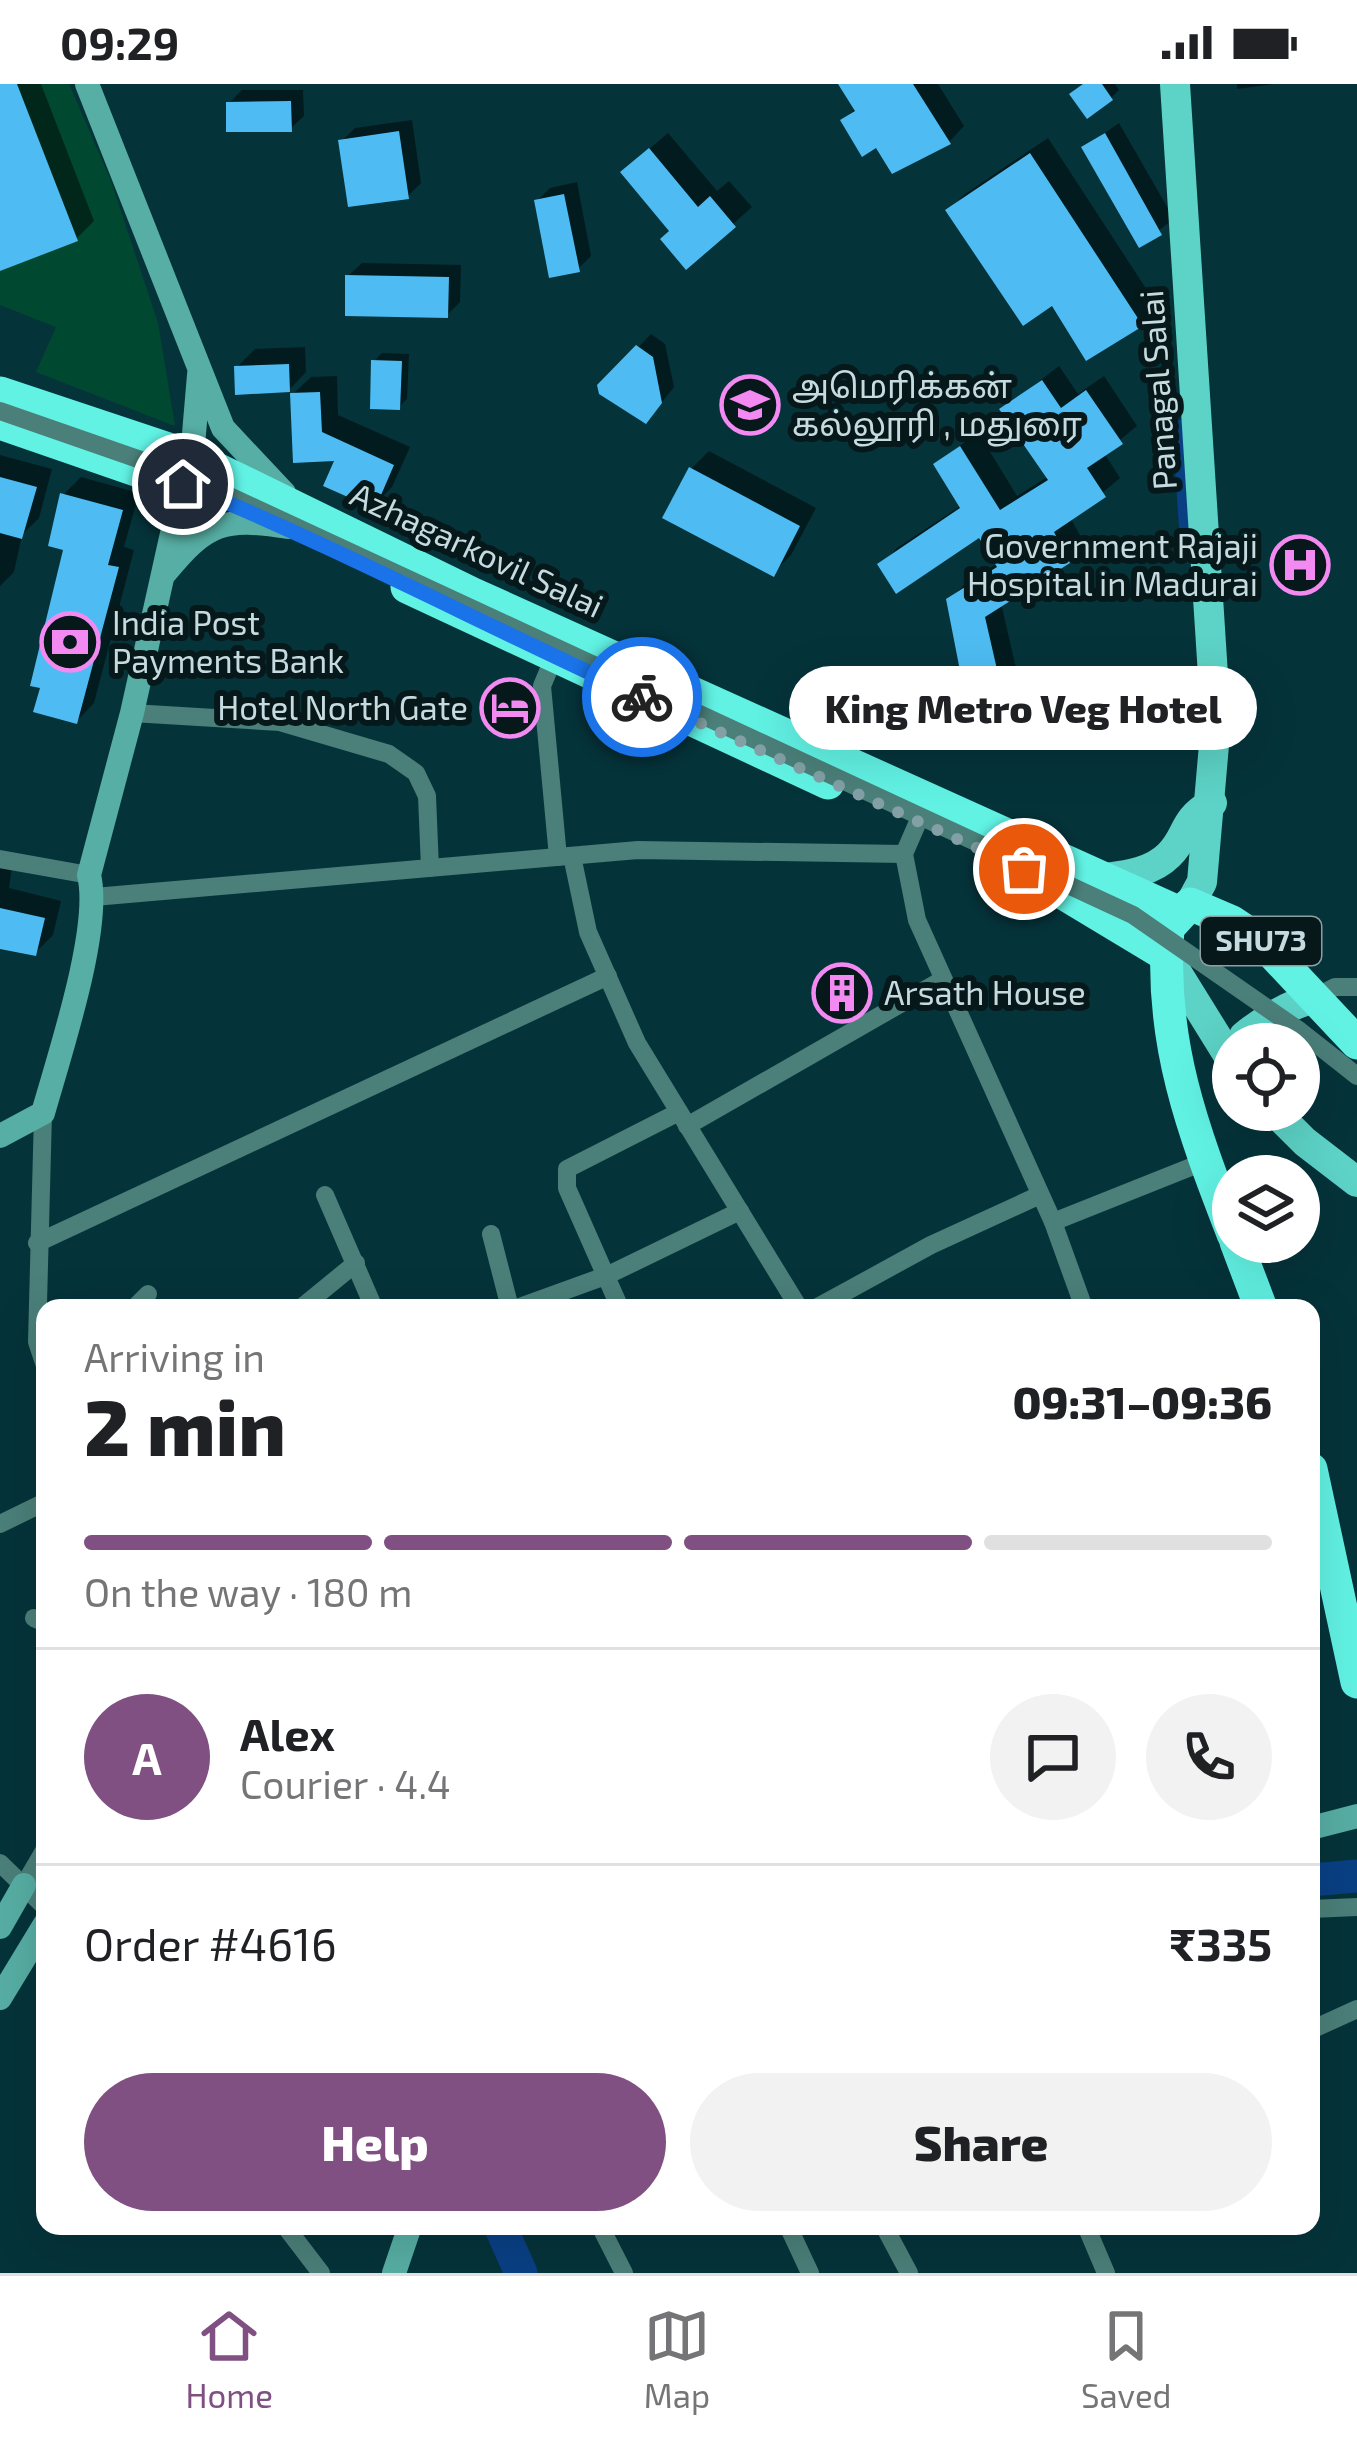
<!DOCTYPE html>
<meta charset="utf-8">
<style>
body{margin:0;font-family:"Exo 2","Noto Sans Tamil",sans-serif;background:#f2f2f2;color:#202124;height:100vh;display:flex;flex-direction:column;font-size:45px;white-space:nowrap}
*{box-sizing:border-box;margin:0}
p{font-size:39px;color:#757577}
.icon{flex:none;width:66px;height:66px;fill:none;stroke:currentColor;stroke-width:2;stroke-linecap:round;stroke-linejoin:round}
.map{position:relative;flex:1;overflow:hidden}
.side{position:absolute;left:36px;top:1215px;width:1284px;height:936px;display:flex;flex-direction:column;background:#fff;border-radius:24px;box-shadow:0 12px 48px #0002}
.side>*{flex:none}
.tools{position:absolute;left:1212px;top:939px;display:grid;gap:24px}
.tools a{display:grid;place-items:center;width:108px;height:108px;border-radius:50%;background:#fff;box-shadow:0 12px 48px #0002;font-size:60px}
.pin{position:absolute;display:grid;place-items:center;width:102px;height:102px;color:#fff;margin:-51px;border:6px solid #fff;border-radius:50%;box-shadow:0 3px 12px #0007}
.courier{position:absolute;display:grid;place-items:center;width:120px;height:120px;margin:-60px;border:9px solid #1a73e8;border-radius:50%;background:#fff;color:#222;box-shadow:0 3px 15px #0007}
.bubble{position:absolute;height:84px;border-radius:42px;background:#fff;box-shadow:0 12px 48px #0002;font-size:39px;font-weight:800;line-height:84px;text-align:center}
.head em{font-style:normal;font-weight:800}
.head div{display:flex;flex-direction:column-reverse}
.head{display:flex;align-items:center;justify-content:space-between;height:204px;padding:0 48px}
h1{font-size:78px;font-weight:800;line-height:90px}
.bar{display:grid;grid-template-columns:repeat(4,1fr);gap:18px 12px;align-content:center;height:144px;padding:0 48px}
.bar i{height:15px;border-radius:9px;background:#e0e0e0}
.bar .on{background:#7f5081}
.bar p{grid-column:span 4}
.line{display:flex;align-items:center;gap:30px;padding:0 48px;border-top:3px solid #e0e0e0}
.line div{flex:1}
.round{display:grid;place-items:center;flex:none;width:126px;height:126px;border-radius:63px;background:#f2f2f2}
.cta{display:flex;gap:24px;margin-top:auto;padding:24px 48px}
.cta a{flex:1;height:138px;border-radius:72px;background:#7f5081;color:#fff;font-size:48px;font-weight:800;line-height:138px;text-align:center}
.cta a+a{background:#f2f2f2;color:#202124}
.status{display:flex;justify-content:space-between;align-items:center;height:84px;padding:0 60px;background:#fff;direction:ltr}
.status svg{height:33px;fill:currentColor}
.menu{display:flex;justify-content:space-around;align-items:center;height:168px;border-top:3px solid #e0e0e0;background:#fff;font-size:33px;color:#757577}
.menu a{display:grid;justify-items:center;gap:6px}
.menu .on{color:#7f5081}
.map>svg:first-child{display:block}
</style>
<div class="status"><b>09:29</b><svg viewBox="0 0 49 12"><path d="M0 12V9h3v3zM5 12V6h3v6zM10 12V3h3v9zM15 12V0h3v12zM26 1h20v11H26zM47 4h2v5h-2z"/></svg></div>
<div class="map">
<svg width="1357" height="2189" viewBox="0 0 1357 2189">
<rect width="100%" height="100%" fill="#05333a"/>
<path fill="#004930" d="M0,0H69L111,97L158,239L175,342L36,288L56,243L0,221Z"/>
<g fill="#0007">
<path d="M0,0H41L94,137L76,155L0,184Z"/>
<path d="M842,0H938L964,42L949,58L877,60L843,36L856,24Z"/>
<path d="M1084,0H1115L1119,6L1111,14Z"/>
<path d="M1237,0H1273L1237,5Z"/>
<path d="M242,6H303L304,32L290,45L229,19Z"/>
<path d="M412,36L421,99L408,112L342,57L355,44Z"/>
<path d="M1119,39L1174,135L1140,160L1085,63Z"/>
<path d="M668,49L717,107L729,97L752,123L686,182L642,71Z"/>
<path d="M1048,54L1158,223L1141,239L1087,273L1053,218L949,126L965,110Z"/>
<path d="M577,98L591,172L578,185L537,117L550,104Z"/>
<path d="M362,179L461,181L460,218L447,231L348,192Z"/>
<path d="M651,250L665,260L674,303L658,323L601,302Z"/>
<path d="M305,263L306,288L289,306L237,283L255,265Z"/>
<path d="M382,269L409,270L407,315L399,323L374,277Z"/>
<path d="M1059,282L1078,310L1104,292L1137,342L1104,369L1120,394L1071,435L1085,460L1068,477L1001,519L1022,610L1006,627L949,516L966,499L998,479L980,450L881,481L897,464L962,421L936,380L978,348L1017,412L1049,392L1003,325Z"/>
<path d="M337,292L338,331L410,363L392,403L374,421L293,310L311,293Z"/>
<path d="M709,367L816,424L791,471L773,489L691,385Z"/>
<path d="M0,371L52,385L39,434L22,451L14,488L0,502Z"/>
<path d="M81,393L139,409L124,463L134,466L94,619L77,637L63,411Z"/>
<path d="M0,773L13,776L9,804L61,817L53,851L35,869L0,865Z"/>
<path d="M859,890L864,902L835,920L830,906L839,898Z"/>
</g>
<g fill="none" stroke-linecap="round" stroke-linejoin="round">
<path stroke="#094084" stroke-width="21" d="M1183,346L1191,465"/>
<g stroke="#094084" stroke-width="33">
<path d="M1311,1796L1357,1792"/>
<path d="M500,2142L521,2189"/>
</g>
</g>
<g fill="#4ebcf2">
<path d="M0,0H17L78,157L0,187Z"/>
<path d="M838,0H913L951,60L892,90L876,64L862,73L840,36L855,27Z"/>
<path d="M1083,0H1102L1113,16L1087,35L1069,10Z"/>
<path d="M291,17L292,48H226V18Z"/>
<path d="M399,47L409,115L348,123L338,56Z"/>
<path d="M1105,49L1162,151L1139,164L1081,63Z"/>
<path d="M649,64L698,123L710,112L736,143L686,186L660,155L669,147L620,88Z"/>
<path d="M1030,69L1143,242L1086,277L1052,222L1023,242L945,126Z"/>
<path d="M564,110L580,188L549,194L534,116Z"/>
<path d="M345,191L449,193L448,234L345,232Z"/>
<path d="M636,261L653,273L662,319L646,340L599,310L597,301Z"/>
<path d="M371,276L402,277L400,326L370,325Z"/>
<path d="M289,280L290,308L235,311L234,282Z"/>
<path d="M1042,296L1061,324L1086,306L1123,360L1087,384L1106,413L1054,448L1070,479L985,533L1007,629L970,638L946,515L997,483L979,454L896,510L877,480L960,424L933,380L960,362L1000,426L1048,396L999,325Z"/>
<path d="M320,308L322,348L394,381L375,425L323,402L334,377L293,379L290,309Z"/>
<path d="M689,383L800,442L774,493L662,434Z"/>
<path d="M0,393L37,403L22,455L0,449Z"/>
<path d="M60,409L123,426L108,481L119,483L77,640L33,628L40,604L30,602L63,466L48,462Z"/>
<path d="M0,824L45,834L36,872L0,865Z"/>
</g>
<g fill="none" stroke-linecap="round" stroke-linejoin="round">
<g stroke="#4b7f79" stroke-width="18">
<path d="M554,573L542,602L558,773"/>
<path d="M132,629L280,638L389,670L416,689L427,712L430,784"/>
<path d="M917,740L904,770L917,836L1053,1138L1084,1224"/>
<path d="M572,772L588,848L637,959L799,1224"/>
<path d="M0,775L89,791"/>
<path d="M94,813L638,766L904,770"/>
<path d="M1314,914L1335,903H1357"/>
<path d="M43,1029L37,1258L45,1282"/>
<path d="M687,1042L942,896"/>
<path d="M325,1111L374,1224"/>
<path d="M1053,1138L1206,1077"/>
<path d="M491,1150L510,1224"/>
<path d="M37,1159L608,892"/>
<path d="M134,1224L148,1210"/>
<path d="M301,1224L356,1179"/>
<path d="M517,1224L608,1191L740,1127"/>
<path d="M620,1224L567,1104V1085L679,1028"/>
<path d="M816,1224L931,1161L1040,1111"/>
<path d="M0,1440L45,1418"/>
<path d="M34,1534L45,1539"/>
<path d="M0,1779L45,1823"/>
<path d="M24,1801L45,1765"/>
<path d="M1311,1825L1357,1823"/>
<path d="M1311,1946L1357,1925"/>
<path d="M285,2142L321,2189"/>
<path d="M600,2142L624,2189"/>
<path d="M788,2142L810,2189"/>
<path d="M884,2142L909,2189"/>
<path d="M1086,2142L1106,2189"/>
</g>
<g stroke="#57aea4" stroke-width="24">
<path d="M87,0L223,344L284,409"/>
<path d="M192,373L199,291"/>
<path d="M166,488C207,438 224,433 288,443"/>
<path d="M0,1052L43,1029C59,972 102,844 89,791L132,629L183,400"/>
<path d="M1311,1744L1357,1732"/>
<path d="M0,1843L24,1801"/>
<path d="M0,1914L45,1840"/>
<path d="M394,2189L410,2142"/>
</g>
<g stroke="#5dd2c6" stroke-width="30">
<path d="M1175,0L1216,638L1202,798L1190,820"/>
<path d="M1105,794C1127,791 1152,788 1169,771C1189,751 1181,737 1212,719"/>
<path d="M1166,871L1233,979"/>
<path d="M1243,960L1244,952C1266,934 1287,922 1314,914"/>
<path d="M1273,1026L1305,1058L1357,1098"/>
</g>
<g stroke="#61f2e4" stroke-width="33">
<path d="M0,309L192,373L473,510L1178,828"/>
<path d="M0,339L214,413"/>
<path d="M407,503L828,699"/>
<path d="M1023,785L1166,871"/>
<path d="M1233,1150C1193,1046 1159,958 1168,844L1190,820L1232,838L1262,858L1357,959"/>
<path d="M1236,1158L1261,1224"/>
<path d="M1311,1385L1357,1598"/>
</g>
<path stroke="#4b7f79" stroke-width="18" d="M0,327L184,391L1133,831L1300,947L1357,992"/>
</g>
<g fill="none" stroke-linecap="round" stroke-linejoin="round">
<path stroke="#82a0a5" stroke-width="12" stroke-dasharray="0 21.6" d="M642,613L1024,785"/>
<path stroke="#1a73e8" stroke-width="15" d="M183,400C339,464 488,543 642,613"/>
</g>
<defs>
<g id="university-ring" transform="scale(3)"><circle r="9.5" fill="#07181b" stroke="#f38af2" stroke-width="1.5"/><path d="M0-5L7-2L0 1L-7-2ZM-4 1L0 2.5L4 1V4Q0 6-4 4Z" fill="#f38af2"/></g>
<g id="hospital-ring" transform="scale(3)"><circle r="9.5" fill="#07181b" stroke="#f38af2" stroke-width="1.5"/><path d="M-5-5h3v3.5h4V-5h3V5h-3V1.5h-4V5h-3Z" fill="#f38af2"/></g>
<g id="bank-ring" transform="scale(3)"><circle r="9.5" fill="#07181b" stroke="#f38af2" stroke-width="1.5"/><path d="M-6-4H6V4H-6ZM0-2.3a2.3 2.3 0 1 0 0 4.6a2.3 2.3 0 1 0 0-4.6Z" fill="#f38af2"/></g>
<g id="hotel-ring" transform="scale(3)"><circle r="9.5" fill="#07181b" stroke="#f38af2" stroke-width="1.5"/><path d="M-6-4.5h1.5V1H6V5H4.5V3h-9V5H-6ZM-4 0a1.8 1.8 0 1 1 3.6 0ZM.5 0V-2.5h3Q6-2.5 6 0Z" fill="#f38af2"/></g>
<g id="building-ring" transform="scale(3)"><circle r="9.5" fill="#07181b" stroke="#f38af2" stroke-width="1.5"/><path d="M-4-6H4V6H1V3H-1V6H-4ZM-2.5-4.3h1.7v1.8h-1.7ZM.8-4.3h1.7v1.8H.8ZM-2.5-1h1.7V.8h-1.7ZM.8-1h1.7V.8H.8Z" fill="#f38af2"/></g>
</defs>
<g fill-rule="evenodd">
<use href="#university-ring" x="750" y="321"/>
<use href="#hospital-ring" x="1300" y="481"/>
<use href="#bank-ring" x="70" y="558"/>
<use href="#hotel-ring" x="510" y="624"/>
<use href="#building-ring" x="842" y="909"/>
</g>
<g text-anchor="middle" stroke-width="12" stroke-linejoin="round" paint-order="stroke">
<rect fill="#07181b" stroke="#8ca0a4" stroke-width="3" x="1201" y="833" width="120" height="48" rx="9"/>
<g font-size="30" font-weight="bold" fill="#c5dbdf">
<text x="1261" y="867">SHU73</text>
</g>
<g font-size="33" fill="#c5dbdf" stroke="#07181b" text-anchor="start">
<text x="792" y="314">அமெரிக்கன்<tspan x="792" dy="38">கல்லூரி , மதுரை</tspan></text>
<text x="1258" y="474" text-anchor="end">Government Rajaji<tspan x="1258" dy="38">Hospital in Madurai</tspan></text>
<text x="112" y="551">India Post<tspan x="112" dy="38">Payments Bank</tspan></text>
<text x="468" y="636" text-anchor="end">Hotel North Gate</text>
<text x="884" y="921">Arsath House</text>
</g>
<g font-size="33" fill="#c5dbdf" stroke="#07181b">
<text transform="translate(1158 306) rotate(-94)" y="12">Panagal Salai</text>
<text transform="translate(477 466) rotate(25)" y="12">Azhagarkovil Salai</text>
</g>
</g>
</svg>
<div class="tools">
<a><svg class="icon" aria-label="locate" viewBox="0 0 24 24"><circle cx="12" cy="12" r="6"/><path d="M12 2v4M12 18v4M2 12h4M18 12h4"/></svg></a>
<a><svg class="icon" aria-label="layers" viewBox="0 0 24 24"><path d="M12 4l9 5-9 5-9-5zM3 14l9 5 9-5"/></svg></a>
</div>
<div class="pin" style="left:1024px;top:785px;background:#ea580c"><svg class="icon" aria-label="bag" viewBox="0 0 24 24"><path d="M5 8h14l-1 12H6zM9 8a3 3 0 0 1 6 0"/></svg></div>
<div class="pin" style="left:183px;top:400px;background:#1f2937"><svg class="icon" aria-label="home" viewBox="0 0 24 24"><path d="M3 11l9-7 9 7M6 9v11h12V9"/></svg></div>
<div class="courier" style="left:642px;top:613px"><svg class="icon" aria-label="bike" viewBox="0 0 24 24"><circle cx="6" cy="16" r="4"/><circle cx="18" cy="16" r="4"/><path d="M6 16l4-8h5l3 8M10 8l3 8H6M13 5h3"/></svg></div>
<div class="bubble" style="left:789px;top:582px;width:468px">King Metro Veg Hotel</div>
<section class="side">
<div class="head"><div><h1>2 min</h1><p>Arriving in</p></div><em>09:31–09:36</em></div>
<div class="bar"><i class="on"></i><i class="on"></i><i class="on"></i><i></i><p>On the way · 180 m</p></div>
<div class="line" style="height:216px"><b class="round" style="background:#7f5081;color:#fff">A</b><div><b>Alex</b><p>Courier · 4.4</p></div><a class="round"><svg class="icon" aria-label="chat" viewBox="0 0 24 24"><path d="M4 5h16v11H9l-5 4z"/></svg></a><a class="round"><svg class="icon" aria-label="phone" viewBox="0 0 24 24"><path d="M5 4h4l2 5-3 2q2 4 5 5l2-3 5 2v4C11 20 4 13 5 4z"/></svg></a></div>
<div class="line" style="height:156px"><div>Order #4616</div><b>₹335</b></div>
<div class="cta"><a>Help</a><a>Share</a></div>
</section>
</div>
<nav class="menu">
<a class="on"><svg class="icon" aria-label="home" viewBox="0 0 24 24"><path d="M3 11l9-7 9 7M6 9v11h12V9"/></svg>Home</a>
<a><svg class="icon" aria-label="map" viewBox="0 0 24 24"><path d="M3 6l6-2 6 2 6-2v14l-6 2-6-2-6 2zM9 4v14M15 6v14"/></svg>Map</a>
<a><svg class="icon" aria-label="saved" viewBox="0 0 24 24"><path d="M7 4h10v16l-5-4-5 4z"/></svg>Saved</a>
</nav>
